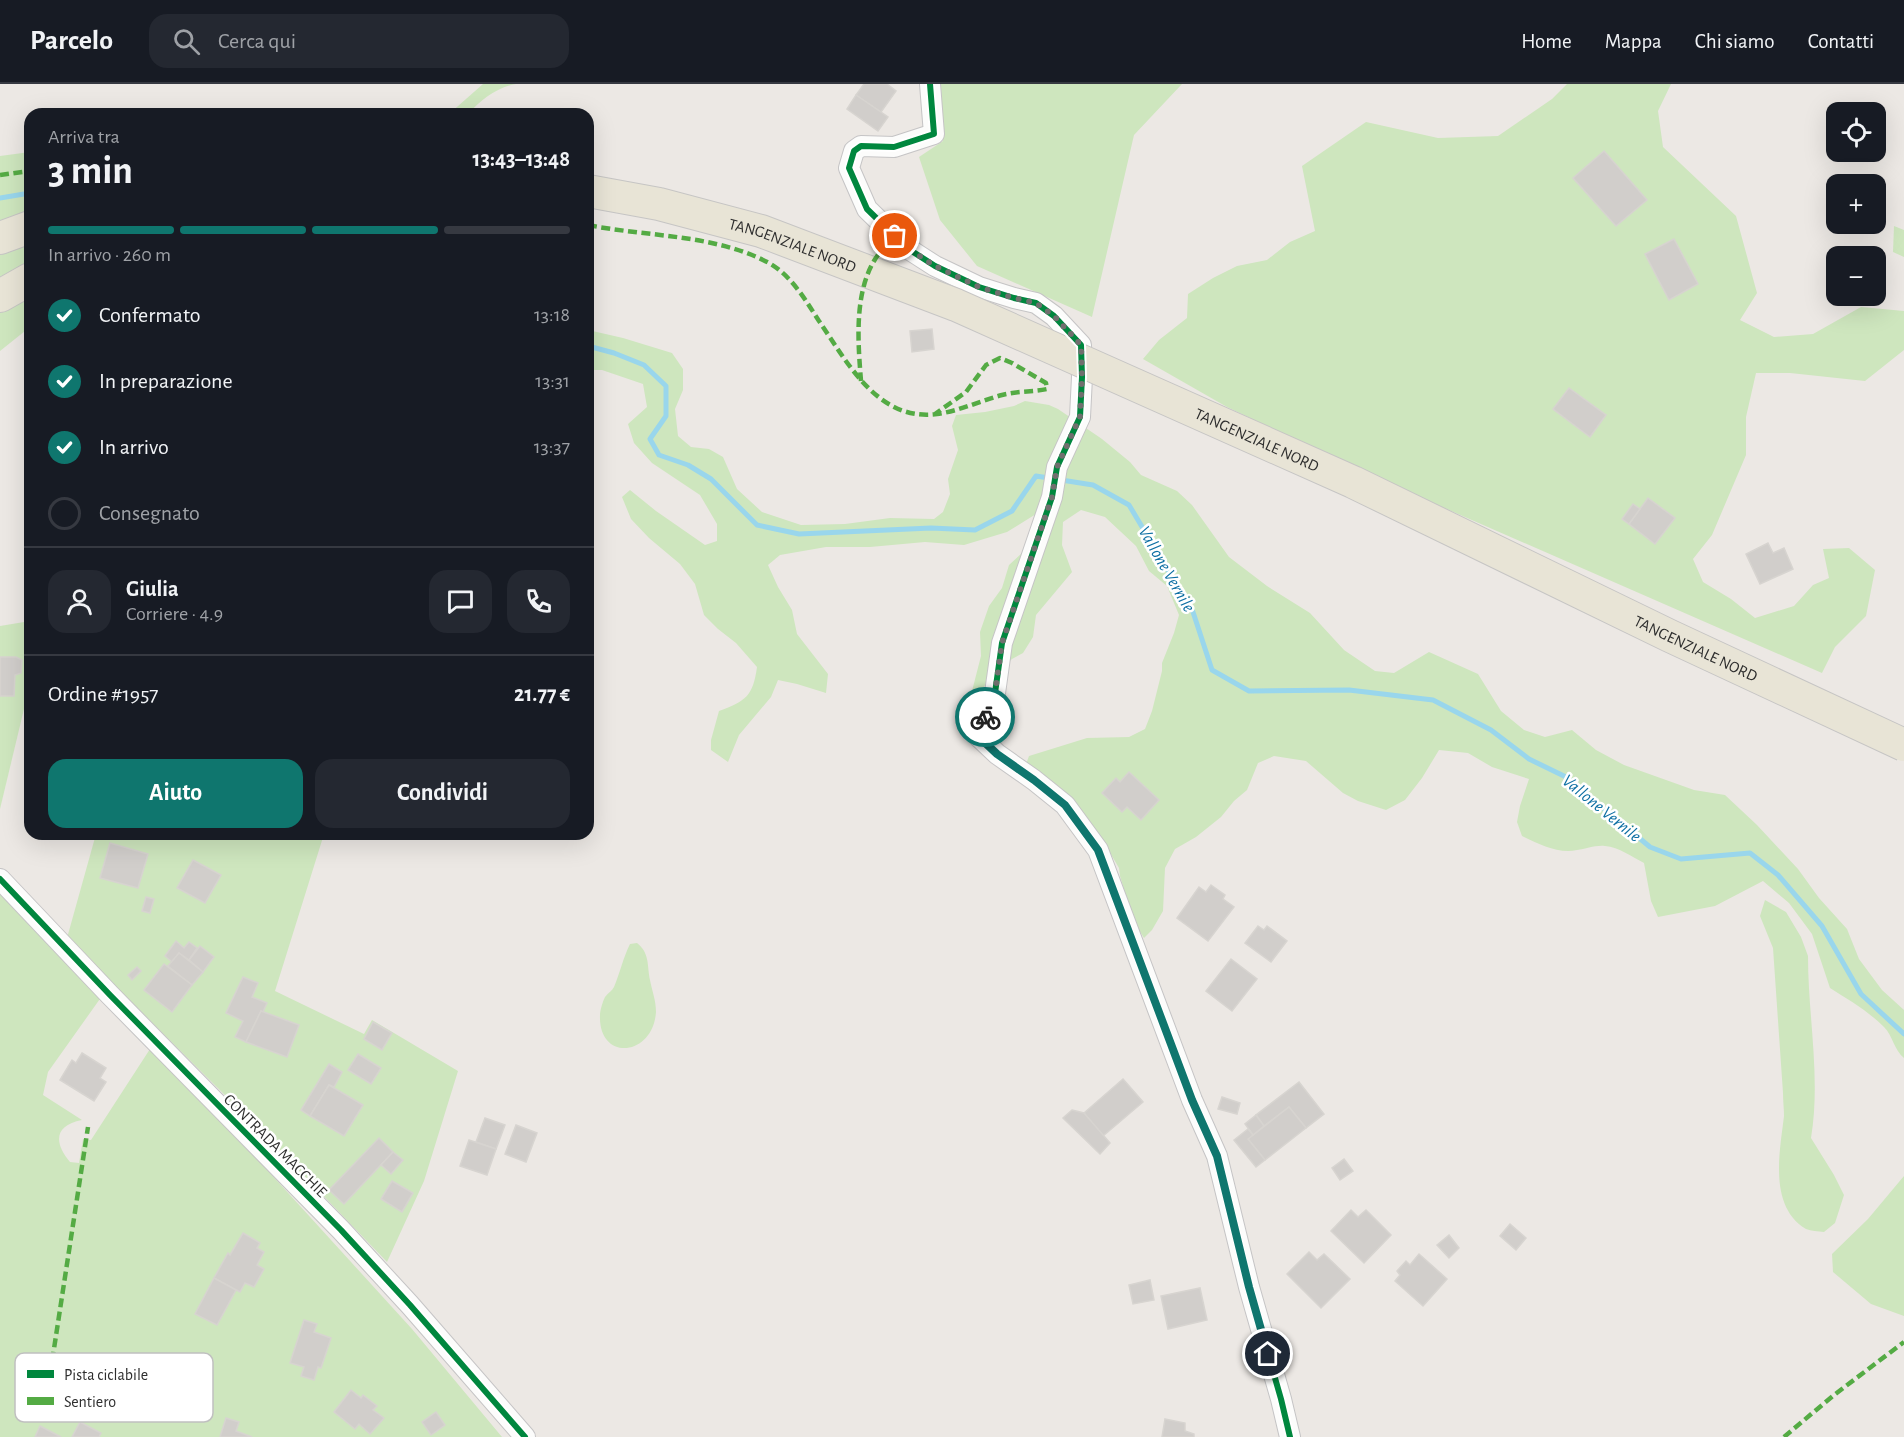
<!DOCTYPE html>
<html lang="it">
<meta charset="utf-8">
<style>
body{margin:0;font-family:"Alegreya Sans",sans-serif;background:#242831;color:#f1f3f6;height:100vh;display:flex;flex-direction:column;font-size:22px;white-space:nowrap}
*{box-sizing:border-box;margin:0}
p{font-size:20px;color:#9ea1a6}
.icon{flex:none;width:33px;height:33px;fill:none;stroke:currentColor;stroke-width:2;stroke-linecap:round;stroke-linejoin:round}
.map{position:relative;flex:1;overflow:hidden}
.sheet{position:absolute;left:24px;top:24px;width:570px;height:732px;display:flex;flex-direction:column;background:#171b24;border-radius:18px;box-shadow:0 6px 24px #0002}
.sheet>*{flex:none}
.tools{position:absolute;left:1826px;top:18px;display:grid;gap:12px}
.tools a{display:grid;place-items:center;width:60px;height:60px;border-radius:12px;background:#171b24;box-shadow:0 6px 24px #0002;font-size:30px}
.pin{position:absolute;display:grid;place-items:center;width:51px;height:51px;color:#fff;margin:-26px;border:3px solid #fff;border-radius:50%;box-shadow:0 2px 6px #0007}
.courier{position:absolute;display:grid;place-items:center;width:60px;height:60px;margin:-30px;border:4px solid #0f766e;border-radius:50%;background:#fff;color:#222;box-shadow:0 2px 8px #0007}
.headline em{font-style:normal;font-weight:700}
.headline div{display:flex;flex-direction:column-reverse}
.headline{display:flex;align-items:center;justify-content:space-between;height:102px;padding:0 24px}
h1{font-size:39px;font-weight:700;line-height:45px}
.bar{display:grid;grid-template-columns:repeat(4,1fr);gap:9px 6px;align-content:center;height:72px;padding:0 24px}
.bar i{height:8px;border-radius:4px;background:#363941}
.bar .selected{background:#0f766e}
.bar p{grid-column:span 4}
.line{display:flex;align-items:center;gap:15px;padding:0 24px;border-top:2px solid #363941}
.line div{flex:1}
.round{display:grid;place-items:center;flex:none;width:63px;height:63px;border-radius:18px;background:#242831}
ol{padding:0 24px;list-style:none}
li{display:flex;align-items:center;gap:18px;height:66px}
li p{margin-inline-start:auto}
li .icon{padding:6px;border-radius:50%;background:#0f766e;color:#fff;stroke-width:4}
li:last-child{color:#9ea1a6}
li i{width:33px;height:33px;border:3px solid #363941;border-radius:50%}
.primary-button{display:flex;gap:12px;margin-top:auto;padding:12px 24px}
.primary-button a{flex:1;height:69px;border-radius:18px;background:#0f766e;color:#fff;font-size:24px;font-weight:700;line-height:69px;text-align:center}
.primary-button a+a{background:#242831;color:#f1f3f6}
header{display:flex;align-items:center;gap:36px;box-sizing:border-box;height:84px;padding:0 30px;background:#171b24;border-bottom:2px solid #363941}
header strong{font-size:28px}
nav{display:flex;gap:33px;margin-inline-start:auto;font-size:21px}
.search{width:420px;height:54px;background:#242831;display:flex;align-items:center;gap:15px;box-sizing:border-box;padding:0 21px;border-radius:18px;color:#9ea1a6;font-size:22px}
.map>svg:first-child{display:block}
</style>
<header>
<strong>Parcelo</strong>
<div class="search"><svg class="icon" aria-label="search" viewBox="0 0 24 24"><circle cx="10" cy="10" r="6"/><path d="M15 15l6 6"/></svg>Cerca qui</div>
<nav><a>Home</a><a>Mappa</a><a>Chi siamo</a><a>Contatti</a></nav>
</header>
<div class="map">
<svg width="1904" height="1353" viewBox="0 0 1904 1353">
<rect width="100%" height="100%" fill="#ece8e4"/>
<g fill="#cee6be">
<path d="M483,0H516C497,3 481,16 468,30H449Z"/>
<path d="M941,0H1182L1134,51L1092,233L977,182L940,136L919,73L943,57Z"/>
<path d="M1567,0H1671L1658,27L1663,63L1736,132L1757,209L1740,236L1774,253L1813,250L1861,223L1904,227V266L1865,297L1790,289H1756L1746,333V371L1712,451L1693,475L1703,498L1731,515L1755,534L1794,522L1813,501L1829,494L1823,465L1849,464L1875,486L1866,532L1835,563L1822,589L1410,409L1227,323L1143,275L1159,256L1187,234L1188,210L1213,194L1237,182L1267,176L1290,158L1315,147L1302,82L1366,38L1438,54L1498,52L1552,15Z"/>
<path d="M30,68V243L0,267V72Z"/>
<path d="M1894,142L1904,146V173L1893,168Z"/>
<path d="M588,246L623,254L672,269L683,285V306L675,325L678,352L691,363L709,365L723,373L737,405L762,428L801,441L845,440L890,434L934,435L943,428L950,410L948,395L958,366L952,342L956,331L985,328L1014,322L1025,317L1049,321L1058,325L1102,355L1130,378L1141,391L1177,407L1192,421L1229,473L1267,502L1310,529L1344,566L1375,587L1394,589L1429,568L1478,590L1501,627L1524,646L1545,653L1572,646L1596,666L1624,681L1694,706L1725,711L1757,741L1798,785L1819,814L1847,845L1859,875L1882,906L1904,926V974C1894,966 1893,952 1884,943C1868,927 1849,916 1830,904L1812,850L1789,819L1763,797L1715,822L1658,833L1651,817L1644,779C1632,773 1619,763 1605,762C1595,761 1586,765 1577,766C1558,770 1539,760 1522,752L1517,738L1520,722L1529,695L1492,683L1468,669L1439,666L1422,694L1405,716L1386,726L1358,717L1343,709L1306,677L1274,672L1258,679L1247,706L1234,717L1221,733L1196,753L1175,765L1165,784L1163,827L1152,846L1144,854L1134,838L1120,792L1119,784L1099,750L1064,711L1025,683L1029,672L1087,654L1129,653L1145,645L1152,627L1162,587V579L1174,549L1179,531L1167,502L1149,487L1136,462L1105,433L1081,426L1063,438L1062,461L1072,488L1036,531L1033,553L1023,569L1012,575L986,599L973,624L972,607L981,572L980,548L989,522L1002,504L1009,481L1022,469L1049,453L1036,430L1007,448L964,461L925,458L870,463H826L780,471L768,481L778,503L792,526L797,550L828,590L826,609L797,600L778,596L771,613L739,651L728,678L711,666V656L719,627C746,617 753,612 757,583L736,559L718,545L704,531L695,500L680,480L649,454L631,435L622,413L630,406L656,427L705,461L717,457V440L700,411L652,379L634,359L628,340L647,323L643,300L602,286H588Z"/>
<path d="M30,537V600L0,725V542Z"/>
<path d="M96,750H324L275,907L364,950L372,936L458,987L424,1097L387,1178L265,1051L67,854Z"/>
<path d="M0,809L102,912L48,988L43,1011L82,1036C55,1041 53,1058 70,1078L79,1079L83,1055L91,1056L150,965L260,1078L412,1245L502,1353H0Z"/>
<path d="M1765,816L1786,828L1801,853L1808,872C1808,933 1821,994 1811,1054L1834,1091L1844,1111L1835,1139L1824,1148C1818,1147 1811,1147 1806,1145C1768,1122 1780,1067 1784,1032C1784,1025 1783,1017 1783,1009L1773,864L1760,832Z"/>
<path d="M637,859C650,869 647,882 650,896C652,907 656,916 656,928C653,973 598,978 600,931C600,926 603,917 605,913C608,909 612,907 614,903C620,889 623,874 630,860Z"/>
<path d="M1904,1092V1232L1871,1220L1833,1188L1832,1170L1868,1135Z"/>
</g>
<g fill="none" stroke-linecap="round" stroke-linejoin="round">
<g stroke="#99d6ec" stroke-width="5">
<path d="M0,114L30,109"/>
<path d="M588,262L614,269L644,281L666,302V332L650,355L659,371L688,381L711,395L757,441L799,450L931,444L975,446L1012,427L1036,392L1093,401L1129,421L1193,528L1212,586L1249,607L1349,606L1433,616L1491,646L1529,675L1566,693L1650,763L1681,775L1750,769L1778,791L1822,842L1861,910L1904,950"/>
</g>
</g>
<g fill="#d1cecb" stroke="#d7d4d0" stroke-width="1.5">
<path d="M864,0H887L896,7L881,28L856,11Z"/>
<path d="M856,11L888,33L878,47L847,25Z"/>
<path d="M1604,67L1647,116L1616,142L1573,94Z"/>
<path d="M1674,155L1698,200L1669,216L1645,170Z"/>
<path d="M932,245L934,265L912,268L910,247Z"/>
<path d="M1569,304L1606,331L1590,353L1553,325Z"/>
<path d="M1648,414L1675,434L1655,460L1629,440Z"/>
<path d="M1633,420L1640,425L1629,440L1622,435Z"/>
<path d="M1768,459L1773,469L1784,464L1793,485L1760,500L1746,470Z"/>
<path d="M0,573H16L22,576L21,589L15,591L14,612H0Z"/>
<path d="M1129,688L1159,716L1141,736L1127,723L1122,728L1102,709L1116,694L1120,698Z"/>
<path d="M110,759L148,770L138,804L100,794Z"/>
<path d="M193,776L221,791L205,819L177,804Z"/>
<path d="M1211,801L1225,811L1223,815L1234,823L1208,857L1177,834L1199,803L1206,808Z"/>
<path d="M146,813L154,815L150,829L142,827Z"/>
<path d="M1258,842L1264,846L1267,842L1287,857L1271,878L1245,859Z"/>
<path d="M176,857L184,864L189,858L197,864L189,876L179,869L172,878L165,872Z"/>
<path d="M200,862L214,873L203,888L189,876Z"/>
<path d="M179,869L203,888L192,901L168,882Z"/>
<path d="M1231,875L1257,895L1232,927L1206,907Z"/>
<path d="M164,880L192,901L172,928L144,906Z"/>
<path d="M137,883L141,887L132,896L128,891Z"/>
<path d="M243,893L258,899L252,913L267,919L263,928L261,927L246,958L235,953L243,937L226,929Z"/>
<path d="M261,927L299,941L287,973L246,958Z"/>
<path d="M373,938L392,949L382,966L364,955Z"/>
<path d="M82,969L106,984L100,994L106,998L94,1017L60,996L72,976L76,979Z"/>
<path d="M358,970L381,984L371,1000L348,986Z"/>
<path d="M329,980L342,988L334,1003L329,1001L310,1032L301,1026Z"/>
<path d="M1123,995L1143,1018L1103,1052L1084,1029Z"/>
<path d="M1299,998L1324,1030L1306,1044L1289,1023L1264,1042L1256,1031Z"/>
<path d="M329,1001L363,1021L344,1052L310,1032Z"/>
<path d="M1222,1013L1240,1019L1237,1030L1218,1025Z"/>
<path d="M1289,1023L1306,1044L1265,1076L1248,1055Z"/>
<path d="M1072,1026L1084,1029L1110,1059L1100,1070L1063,1034Z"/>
<path d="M1256,1031L1264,1042L1253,1051L1245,1040Z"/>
<path d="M485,1034L505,1041L496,1065L476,1058Z"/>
<path d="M516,1041L537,1049L526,1078L505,1070Z"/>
<path d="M1248,1045L1253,1051L1248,1055L1265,1076L1256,1083L1234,1056Z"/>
<path d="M379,1054L393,1068L344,1120L329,1106Z"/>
<path d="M469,1056L496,1065L487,1091L460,1082Z"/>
<path d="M393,1068L403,1076L391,1090L381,1081Z"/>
<path d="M1344,1075L1353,1087L1340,1096L1332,1084Z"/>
<path d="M392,1097L413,1109L402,1128L381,1115Z"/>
<path d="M1351,1126L1358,1133L1366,1126L1391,1151L1364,1179L1331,1147Z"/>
<path d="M1510,1140L1526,1154L1516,1166L1500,1152Z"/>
<path d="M243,1149L260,1159L257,1164L264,1168L257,1181L264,1185L254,1203L245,1199L240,1208L214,1194L228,1169L230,1171Z"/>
<path d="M1449,1151L1459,1164L1449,1174L1437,1161Z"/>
<path d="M1309,1168L1317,1176L1324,1170L1350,1195L1321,1224L1287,1190Z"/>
<path d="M1419,1170L1447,1195L1423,1222L1395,1197L1400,1191L1397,1187L1406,1177L1410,1181Z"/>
<path d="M214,1194L236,1206L217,1241L195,1230Z"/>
<path d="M1150,1196L1154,1216L1133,1220L1129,1201Z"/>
<path d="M1200,1204L1207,1236L1168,1245L1161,1212Z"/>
<path d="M304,1236L317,1240L314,1248L331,1254L321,1284L318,1283L314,1296L301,1292L304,1283L290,1279Z"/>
<path d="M351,1306L361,1314L363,1311L377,1322L373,1326L384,1334L370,1350L359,1340L355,1345L334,1328Z"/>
<path d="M436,1328L445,1341L431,1351L422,1338Z"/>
<path d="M226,1334L239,1338L236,1347L252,1353H220Z"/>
<path d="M1165,1335L1185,1339V1347L1194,1350V1353H1162Z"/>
<path d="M80,1338L101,1349L99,1353H72Z"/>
<path d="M40,1342L61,1353H35Z"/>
</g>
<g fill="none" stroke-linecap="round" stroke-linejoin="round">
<g stroke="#c5c4c5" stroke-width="22">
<g id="street">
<path d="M930,0L934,50L894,63L861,62L854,67L849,84L867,125L907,164L935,182L979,203L1014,214L1036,219L1054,232L1081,261L1082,293L1080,333L1057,383L1052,413L1002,559L995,609L978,652L997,670L1034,696L1065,721L1098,766L1192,1016L1217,1072L1249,1203L1281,1315L1290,1353"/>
<path d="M0,795L110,911L341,1146L410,1221L525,1353"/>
</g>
</g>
<g stroke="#c6c5c4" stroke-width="34">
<g id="primary">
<path d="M0,154L30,143"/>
<path d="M0,212L30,195"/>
</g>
</g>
<use href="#street" stroke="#fcfcfb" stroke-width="20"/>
<use href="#primary" stroke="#e8e4d6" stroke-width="32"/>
<g stroke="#c6c5c4" stroke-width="34" stroke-linecap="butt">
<g id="primary-bridge">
<path id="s1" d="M588,107L659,120L761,147L956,221L1353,398L1670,552L1904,661"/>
</g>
</g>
<use href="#primary-bridge" stroke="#e8e4d6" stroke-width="32"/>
<g stroke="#54ab44" stroke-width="4.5" stroke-dasharray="9 4.5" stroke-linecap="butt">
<path d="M0,91L30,87"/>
<path d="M588,141C648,153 715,150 769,179C792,192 806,217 819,237C847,278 878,338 937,330C959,327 980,317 1002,311C1017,307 1032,308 1047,305L1046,299L1012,279L1000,274L986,281L966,308L935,330"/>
<path d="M861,297C858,259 854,211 874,177C879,168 888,160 895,152"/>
<path d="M44,1330L88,1043"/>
<path d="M1784,1353L1834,1311L1904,1258"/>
</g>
<g stroke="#fff" stroke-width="10">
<g id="cycleway">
<path d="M930,0L934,50L894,63L861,62L854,67L849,84L867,125L907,164L935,182L979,203L1014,214L1036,219L1054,232L1081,261L1082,293L1080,333L1057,383L1052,413L1002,559L995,609L978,652L997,670L1034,696L1065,721L1098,766L1192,1016L1217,1072L1249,1203L1281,1315L1290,1353"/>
<path d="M0,795L110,911L341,1146L410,1221L525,1353"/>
</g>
</g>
<use href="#cycleway" stroke="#00873e" stroke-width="6"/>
</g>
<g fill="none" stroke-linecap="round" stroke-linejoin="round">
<path stroke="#706f6e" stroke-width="6" stroke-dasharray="0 10.8" d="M895,152L907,164L935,182L979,203L1014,214L1036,219L1054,232L1081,261L1082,293L1080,333L1057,383L1052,413L1002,559L995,609L985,633"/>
<path stroke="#0f766e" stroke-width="8" d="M985,633L978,652L997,670L1034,696L1065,721L1098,766L1192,1016L1217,1072L1249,1203L1268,1270"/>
</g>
<g text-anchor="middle" stroke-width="5" stroke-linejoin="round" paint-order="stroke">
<g font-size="16" fill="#2e2e2e" stroke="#fff">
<text dy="6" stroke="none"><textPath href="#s1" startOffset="212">TANGENZIALE NORD</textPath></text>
<text dy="6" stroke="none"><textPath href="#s1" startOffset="716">TANGENZIALE NORD</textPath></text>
<text dy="6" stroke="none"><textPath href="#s1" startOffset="1202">TANGENZIALE NORD</textPath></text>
<text transform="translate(276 1061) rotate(45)" y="6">CONTRADA MACCHIE</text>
</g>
<g font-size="18" font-style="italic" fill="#0d6fa3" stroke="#fff">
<text transform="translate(1167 485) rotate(60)" y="6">Vallone Vernile</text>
<text transform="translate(1602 724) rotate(39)" y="6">Vallone Vernile</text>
</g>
</g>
<rect x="15" y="1269" width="198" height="69" rx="9" fill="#fff" stroke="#c0c0c0" stroke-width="1.5"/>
<rect x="27" y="1286" width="27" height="8" fill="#00873e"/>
<rect x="27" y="1313" width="27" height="8" fill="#54ab44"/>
<g font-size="16" fill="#2e2e2e">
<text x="64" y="1296">Pista ciclabile</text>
<text x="64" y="1323">Sentiero</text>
</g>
</svg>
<div class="tools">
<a><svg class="icon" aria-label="locate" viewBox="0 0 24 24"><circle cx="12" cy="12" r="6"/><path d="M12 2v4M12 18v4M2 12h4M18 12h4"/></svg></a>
<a>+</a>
<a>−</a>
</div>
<div class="pin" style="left:895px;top:152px;background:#ea580c"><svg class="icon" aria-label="bag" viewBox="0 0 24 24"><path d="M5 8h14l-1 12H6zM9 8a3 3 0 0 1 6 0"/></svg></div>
<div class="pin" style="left:1268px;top:1270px;background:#1f2937"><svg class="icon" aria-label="home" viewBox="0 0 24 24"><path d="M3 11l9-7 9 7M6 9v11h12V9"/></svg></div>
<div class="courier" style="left:985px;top:633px"><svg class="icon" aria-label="bike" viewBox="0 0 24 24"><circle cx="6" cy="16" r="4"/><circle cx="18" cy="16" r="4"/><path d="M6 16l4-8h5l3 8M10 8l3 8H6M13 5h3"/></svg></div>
<section class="sheet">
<div class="headline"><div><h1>3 min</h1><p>Arriva tra</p></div><em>13:43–13:48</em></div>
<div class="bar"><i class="selected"></i><i class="selected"></i><i class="selected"></i><i></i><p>In arrivo · 260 m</p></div>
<ol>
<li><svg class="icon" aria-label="check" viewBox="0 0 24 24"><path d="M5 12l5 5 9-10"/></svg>Confermato<p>13:18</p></li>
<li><svg class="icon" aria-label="check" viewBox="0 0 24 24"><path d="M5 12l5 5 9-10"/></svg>In preparazione<p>13:31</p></li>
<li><svg class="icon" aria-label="check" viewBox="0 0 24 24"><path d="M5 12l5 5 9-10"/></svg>In arrivo<p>13:37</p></li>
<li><i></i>Consegnato</li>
</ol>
<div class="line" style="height:108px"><a class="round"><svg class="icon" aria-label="person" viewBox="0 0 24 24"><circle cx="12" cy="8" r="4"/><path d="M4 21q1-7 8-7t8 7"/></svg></a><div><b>Giulia</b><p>Corriere · 4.9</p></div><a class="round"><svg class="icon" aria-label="chat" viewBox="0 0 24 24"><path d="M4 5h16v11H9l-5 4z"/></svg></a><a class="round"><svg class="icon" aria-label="phone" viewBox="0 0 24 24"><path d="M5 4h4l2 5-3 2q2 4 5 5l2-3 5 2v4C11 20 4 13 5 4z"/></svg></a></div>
<div class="line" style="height:78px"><div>Ordine #1957</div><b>21.77 €</b></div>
<div class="primary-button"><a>Aiuto</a><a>Condividi</a></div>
</section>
</div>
